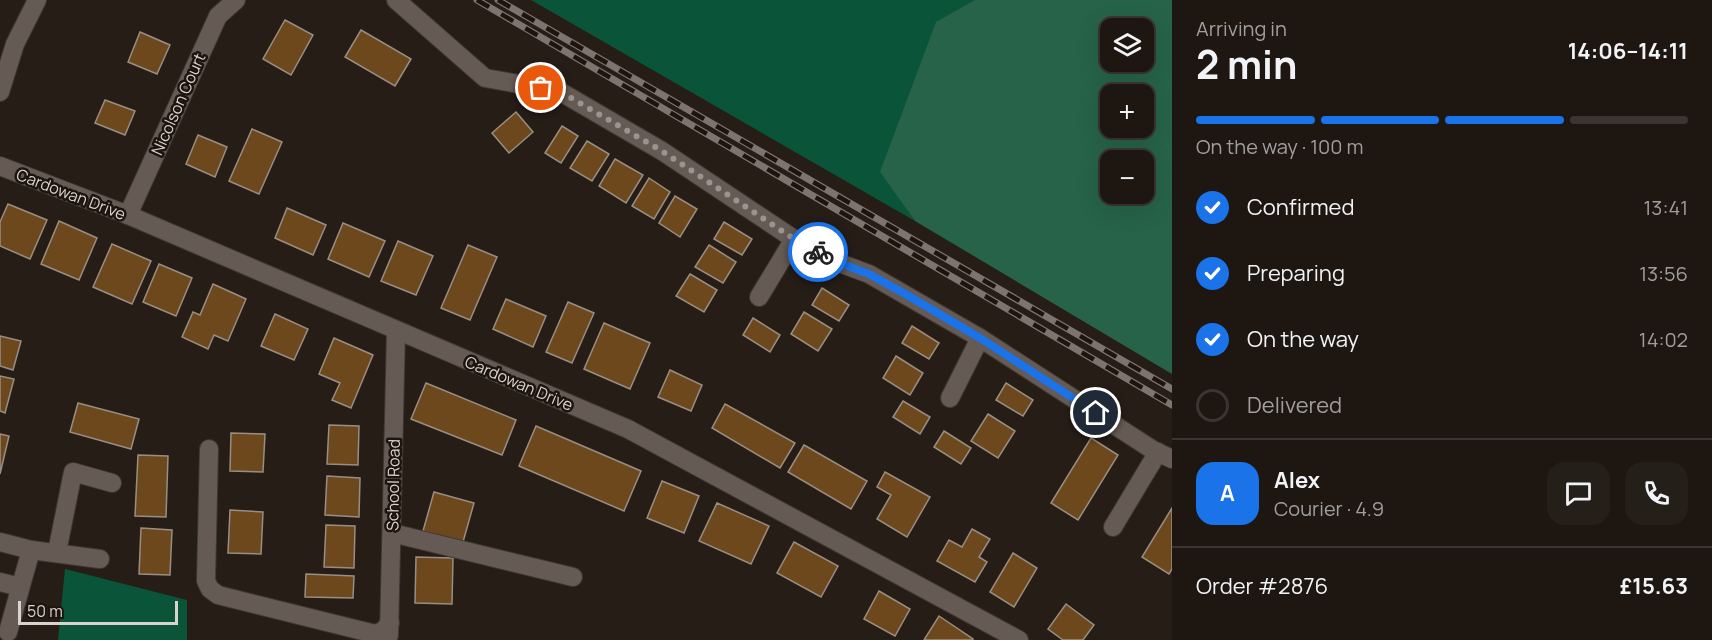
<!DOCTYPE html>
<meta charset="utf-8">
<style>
body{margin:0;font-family:Manrope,sans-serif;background:#251f1a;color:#f1f3f6;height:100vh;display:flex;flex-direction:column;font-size:22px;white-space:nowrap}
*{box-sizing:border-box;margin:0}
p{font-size:20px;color:#a09f9f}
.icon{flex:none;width:33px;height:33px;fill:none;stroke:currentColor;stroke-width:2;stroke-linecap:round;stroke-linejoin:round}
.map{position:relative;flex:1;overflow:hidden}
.drawer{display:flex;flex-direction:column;background:#1d1611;width:540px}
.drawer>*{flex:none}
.buttons{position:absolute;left:1100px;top:18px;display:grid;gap:12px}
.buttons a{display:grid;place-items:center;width:54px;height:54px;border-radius:12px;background:#1d1611;box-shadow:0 6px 24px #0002,0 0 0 2px #3b3531;font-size:30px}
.scale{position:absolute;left:18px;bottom:15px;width:160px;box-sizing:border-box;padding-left:6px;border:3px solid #d9d2ce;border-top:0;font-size:16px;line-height:21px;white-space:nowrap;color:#d9d2ce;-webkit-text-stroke:4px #1d140e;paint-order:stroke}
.pin{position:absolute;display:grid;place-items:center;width:51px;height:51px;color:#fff;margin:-26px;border:3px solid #fff;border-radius:50%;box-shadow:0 2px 6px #0007}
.courier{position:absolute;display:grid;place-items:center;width:60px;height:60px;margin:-30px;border:4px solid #1a73e8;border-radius:50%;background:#fff;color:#222;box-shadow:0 2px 8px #0007}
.headline em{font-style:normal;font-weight:700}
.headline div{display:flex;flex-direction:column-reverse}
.headline{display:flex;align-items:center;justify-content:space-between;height:102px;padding:0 24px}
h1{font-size:39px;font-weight:700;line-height:45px}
.bar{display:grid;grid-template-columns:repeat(4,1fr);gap:9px 6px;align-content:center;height:72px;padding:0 24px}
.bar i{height:8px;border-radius:4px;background:#3b3531}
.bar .selected{background:#1a73e8}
.bar p{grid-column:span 4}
.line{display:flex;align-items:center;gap:15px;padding:0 24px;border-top:2px solid #3b3531}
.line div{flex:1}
.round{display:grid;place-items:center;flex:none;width:63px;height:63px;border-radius:18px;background:#251f1a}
ol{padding:0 24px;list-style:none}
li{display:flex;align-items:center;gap:18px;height:66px}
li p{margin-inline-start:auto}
li .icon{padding:6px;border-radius:50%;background:#1a73e8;color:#fff;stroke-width:4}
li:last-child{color:#a09f9f}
li i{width:33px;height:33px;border:3px solid #3b3531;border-radius:50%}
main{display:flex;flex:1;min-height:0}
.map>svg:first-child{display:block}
</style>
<main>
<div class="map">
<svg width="1172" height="640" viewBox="0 0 1172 640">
<rect width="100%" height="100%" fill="#271d17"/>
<g fill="#0a5539">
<path d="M531,0H1172V11L1122,10L881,172L915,221Z"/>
<path d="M65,569L187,600V640H58Z"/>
</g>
<path fill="#266348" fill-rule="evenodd" d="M975,0H1172V374L915,221L880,172L936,22ZM1110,28H1143V62H1110ZM1110,94H1143V128H1110ZM1110,160H1143V194H1110Z"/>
<g fill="#6d481d" stroke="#988e84" stroke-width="1.5">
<path d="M285,20L313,35L291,75L263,59Z"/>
<path d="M361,30L411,59L395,86L345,57Z"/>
<path d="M140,32L170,45L157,74L128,62Z"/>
<path d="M105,100L135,111L125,135L95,123Z"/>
<path d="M516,112L533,132L509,153L492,133Z"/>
<path d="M562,126L578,136L561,163L545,153Z"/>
<path d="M252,129L282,142L259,194L229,181Z"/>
<path d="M198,135L227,147L215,177L186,164Z"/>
<path d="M587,141L609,154L592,181L570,168Z"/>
<path d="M615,159L643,175L626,203L599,186Z"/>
<path d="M649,178L670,192L654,219L632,206Z"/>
<path d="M675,196L697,209L680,237L659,223Z"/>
<path d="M8,204L47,220L30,259L0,246V222Z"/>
<path d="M287,208L326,225L313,255L275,238Z"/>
<path d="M59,221L97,238L79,280L41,264Z"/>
<path d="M724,222L752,239L742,255L714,239Z"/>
<path d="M343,223L385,241L369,277L328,259Z"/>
<path d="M398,241L433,256L416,295L381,281Z"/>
<path d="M112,244L151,261L132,304L93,287Z"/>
<path d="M468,245L497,257L470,320L441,308Z"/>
<path d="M709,245L736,262L723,283L695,267Z"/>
<path d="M159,264L192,278L176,316L143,302Z"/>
<path d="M690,274L717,290L704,312L676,296Z"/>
<path d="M213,284L246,299L228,341L214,335L208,349L182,337L193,312L200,315Z"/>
<path d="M822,288L849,305L839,321L812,305Z"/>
<path d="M506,299L546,316L533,347L493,329Z"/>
<path d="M568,302L594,313L572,363L546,352Z"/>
<path d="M804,312L832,329L818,351L791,334Z"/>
<path d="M275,314L308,329L294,360L261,346Z"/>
<path d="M753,318L780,335L770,352L743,335Z"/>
<path d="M604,323L650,343L630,389L584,369Z"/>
<path d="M912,326L939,343L929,359L902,343Z"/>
<path d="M0,336L21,341L13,370L0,366Z"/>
<path d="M334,338L373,355L351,408L332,400L340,383L319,374Z"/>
<path d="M896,356L923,373L910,395L883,378Z"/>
<path d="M670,370L702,385L691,411L658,397Z"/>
<path d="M0,376L14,379L5,413L0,411Z"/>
<path d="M426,383L516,420L502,455L411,419Z"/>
<path d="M1006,383L1033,400L1023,416L996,400Z"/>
<path d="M903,401L930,417L920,434L893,417Z"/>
<path d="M78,403L139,419L131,449L70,432Z"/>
<path d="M725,404L795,443L780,468L712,428Z"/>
<path d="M988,414L1015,431L998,458L971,441Z"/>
<path d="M329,425L359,426L358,465L327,464Z"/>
<path d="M536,426L641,471L624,511L519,466Z"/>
<path d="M944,431L971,448L961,464L934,447Z"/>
<path d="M231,433L265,434L263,472L230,471Z"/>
<path d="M0,434L9,436L0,474Z"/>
<path d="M1091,438L1118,455L1078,520L1051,503Z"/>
<path d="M804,445L867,481L851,509L788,472Z"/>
<path d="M138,455L168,456L166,517L135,516Z"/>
<path d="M885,472L930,497L907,537L877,519L891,495L877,487Z"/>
<path d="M327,476L360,478L359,517L325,515Z"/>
<path d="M662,481L699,496L684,533L647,518Z"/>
<path d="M434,492L474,503L463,542L423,531Z"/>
<path d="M717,503L769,526L751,564L699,541Z"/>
<path d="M1172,508V569L1169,574L1142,557Z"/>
<path d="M230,510L263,512L261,554L228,553Z"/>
<path d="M326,525L355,526L354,568L324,567Z"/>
<path d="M141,528L172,530L170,575L139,574Z"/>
<path d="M972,529L990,539L979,557L987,562L975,582L937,561L949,540L962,547Z"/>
<path d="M794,542L838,566L821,597L777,573Z"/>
<path d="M1013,553L1037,568L1014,607L990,592Z"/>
<path d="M416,557L453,558L452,604L415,603Z"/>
<path d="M306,574L354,576L353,598L305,597Z"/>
<path d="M879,591L910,609L895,636L864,619Z"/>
<path d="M1066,604L1094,625L1083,640H1063L1048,629Z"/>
<path d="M939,616L973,639V640H924Z"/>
</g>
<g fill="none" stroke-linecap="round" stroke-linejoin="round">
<g stroke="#3f3834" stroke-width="20">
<g id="minor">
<path d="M396,0L485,78L559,91L662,151L794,239L834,261L869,274L980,338L1153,450L1172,459"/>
<path d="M0,92L15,44L37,0"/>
<path d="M0,166L128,215L628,429L1019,640"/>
<path d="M128,215L218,16L236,0"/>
<path d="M759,297L794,239"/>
<path d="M950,398L980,338"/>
<path d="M209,449L206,581L210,589L218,595L375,634L383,631L390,623"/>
<path d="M1113,527L1158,452"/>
<path d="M392,533L573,577"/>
<path d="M0,542L31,550L100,559"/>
<path d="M57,552L73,472L112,483"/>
<path d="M0,582L20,587"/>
<path d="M8,632L31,550"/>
<path d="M389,635L396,330"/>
</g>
</g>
<use href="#minor" stroke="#665b54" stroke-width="18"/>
<g stroke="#7d746f" stroke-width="7">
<g id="rail">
<path d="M477,0L1172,405"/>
<path d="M498,0L1172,389"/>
</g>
</g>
<use href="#rail" stroke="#1d140e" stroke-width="4.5" stroke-dasharray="14" stroke-linecap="butt"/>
</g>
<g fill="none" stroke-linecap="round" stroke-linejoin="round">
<path stroke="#9b938e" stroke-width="6" stroke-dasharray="0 10.8" d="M541,88L559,91L662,151L794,239L818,252"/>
<path stroke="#1a73e8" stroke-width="8" d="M818,252L834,261L869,274L907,295L980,338L1096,413"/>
</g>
<g text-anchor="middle" stroke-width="5" stroke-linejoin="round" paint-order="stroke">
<g font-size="16" fill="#d9d2ce" stroke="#1d140e">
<text transform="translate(178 104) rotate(-66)" y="6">Nicolson Court</text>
<text transform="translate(71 194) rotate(21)" y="6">Cardowan Drive</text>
<text transform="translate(519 383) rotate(23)" y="6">Cardowan Drive</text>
<text transform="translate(393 485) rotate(-89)" y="6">School Road</text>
</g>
</g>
</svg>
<div class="buttons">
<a><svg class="icon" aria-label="layers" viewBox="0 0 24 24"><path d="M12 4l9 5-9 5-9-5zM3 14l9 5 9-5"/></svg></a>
<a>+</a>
<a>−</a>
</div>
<div class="scale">50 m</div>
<div class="pin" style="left:541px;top:88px;background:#ea580c"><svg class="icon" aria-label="bag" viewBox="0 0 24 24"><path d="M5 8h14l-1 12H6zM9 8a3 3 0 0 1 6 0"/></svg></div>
<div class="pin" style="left:1096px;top:413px;background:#1f2937"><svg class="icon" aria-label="home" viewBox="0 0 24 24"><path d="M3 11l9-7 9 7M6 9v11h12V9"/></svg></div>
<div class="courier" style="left:818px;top:252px"><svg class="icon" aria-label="bike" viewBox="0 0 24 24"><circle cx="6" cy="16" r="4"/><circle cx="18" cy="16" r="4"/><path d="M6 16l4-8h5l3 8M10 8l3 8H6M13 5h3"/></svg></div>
</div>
<section class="drawer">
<div class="headline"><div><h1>2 min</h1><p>Arriving in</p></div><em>14:06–14:11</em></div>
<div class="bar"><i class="selected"></i><i class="selected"></i><i class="selected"></i><i></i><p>On the way · 100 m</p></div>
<ol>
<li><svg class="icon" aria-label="check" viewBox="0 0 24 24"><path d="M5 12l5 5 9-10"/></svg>Confirmed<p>13:41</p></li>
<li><svg class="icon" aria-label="check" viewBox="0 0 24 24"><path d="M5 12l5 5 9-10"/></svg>Preparing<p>13:56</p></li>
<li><svg class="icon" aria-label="check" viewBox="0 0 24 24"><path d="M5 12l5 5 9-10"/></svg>On the way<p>14:02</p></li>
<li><i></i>Delivered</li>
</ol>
<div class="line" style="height:108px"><b class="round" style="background:#1a73e8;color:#fff">A</b><div><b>Alex</b><p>Courier · 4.9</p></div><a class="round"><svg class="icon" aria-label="chat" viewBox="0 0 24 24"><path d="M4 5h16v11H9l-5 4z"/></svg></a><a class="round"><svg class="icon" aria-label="phone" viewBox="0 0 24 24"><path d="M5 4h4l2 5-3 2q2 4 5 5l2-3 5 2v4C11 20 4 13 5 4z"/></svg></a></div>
<div class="line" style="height:78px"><div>Order #2876</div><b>£15.63</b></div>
</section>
</main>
